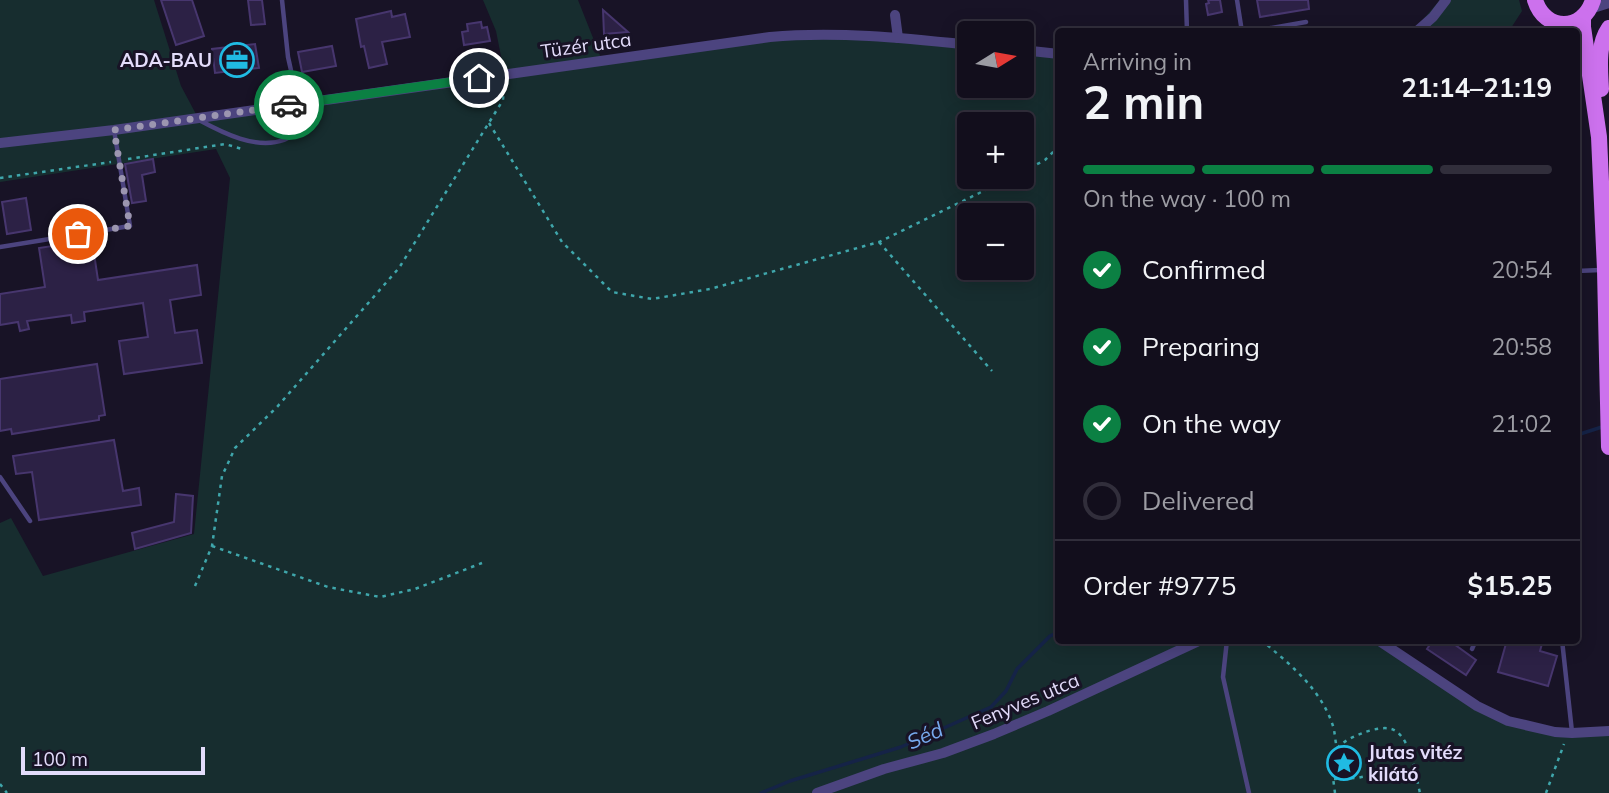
<!DOCTYPE html>
<meta charset="utf-8">
<style>
body{margin:0;font-family:Mulish,sans-serif;background:#1b1725;color:#f1f3f6;height:100vh;display:flex;flex-direction:column;font-size:26px;white-space:nowrap}
*{box-sizing:border-box;margin:0}
p{font-size:23px;color:#9c9ca3}
.icon{flex:none;width:38px;height:38px;fill:none;stroke:currentColor;stroke-width:2;stroke-linecap:round;stroke-linejoin:round}
.map{position:relative;flex:1;overflow:hidden}
.sheet{position:absolute;left:1055px;top:28px;width:525px;height:616px;display:flex;flex-direction:column;background:#120e1c;border-radius:7px;box-shadow:0 4px 18px #0003,0 0 0 2px #312e3b}
.sheet>*{flex:none}
.needle{width:46px;rotate:79deg}
.fabs{position:absolute;left:957px;top:21px;display:grid;gap:14px}
.fabs a{display:grid;place-items:center;width:77px;height:77px;border-radius:7px;background:#120e1c;box-shadow:0 4px 18px #0003,0 0 0 2px #312e3b;font-size:35px}
.scale{position:absolute;left:21px;bottom:18px;width:184px;box-sizing:border-box;padding-left:7px;border:4px solid #e3dcfb;border-top:0;font-size:19px;line-height:24px;white-space:nowrap;color:#e3dcfb;-webkit-text-stroke:5px #181326;paint-order:stroke}
.pin{position:absolute;display:grid;place-items:center;width:60px;height:60px;color:#fff;margin:-30px;border:4px solid #fff;border-radius:50%;box-shadow:0 2px 7px #0007}
.courier{position:absolute;display:grid;place-items:center;width:70px;height:70px;margin:-35px;border:5px solid #0b8043;border-radius:50%;background:#fff;color:#222;box-shadow:0 2px 9px #0007}
.head em{font-style:normal;font-weight:700}
.head div{display:flex;flex-direction:column-reverse}
.head{display:flex;align-items:center;justify-content:space-between;height:119px;padding:0 28px}
h1{font-size:46px;font-weight:700;line-height:52px}
.bar{display:grid;grid-template-columns:repeat(4,1fr);gap:10px 7px;align-content:center;height:84px;padding:0 28px}
.bar i{height:9px;border-radius:5px;background:#312e3b}
.bar .active{background:#0b8043}
.bar p{grid-column:span 4}
.line{display:flex;align-items:center;gap:18px;padding:0 28px;border-top:2px solid #312e3b}
.line div{flex:1}
ol{padding:0 28px;list-style:none}
li{display:flex;align-items:center;gap:21px;height:77px}
li p{margin-inline-start:auto}
li .icon{padding:7px;border-radius:50%;background:#0b8043;color:#fff;stroke-width:4}
li:last-child{color:#9c9ca3}
li i{width:38px;height:38px;border:4px solid #312e3b;border-radius:50%}
.map>svg:first-child{display:block}
</style>
<div class="map">
<svg width="1609" height="793" viewBox="0 0 1609 793">
<rect width="100%" height="100%" fill="#181326"/>
<g fill="#172d2f" fill-rule="evenodd">
<path d="M0,0H154L181,86L197,116L504,71L496,31L483,0H578L601,58L771,33L969,43L970,86H1022V48L1059,52V640L1376,641L1476,707L1541,732L1609,733V793H0V523L11,518L43,576L194,534L230,178L216,149L0,182ZM970,124H1022V177H970ZM970,215H1022V268H970Z"/>
<path d="M1440,0H1519L1522,11L1509,31L1408,32L1419,24Z"/>
</g>
<g fill="none" stroke-linecap="round" stroke-linejoin="round">
<g stroke="#152347" stroke-width="3.5">
<path d="M1577,435L1605,426"/>
<path d="M761,793L790,781L901,747L991,707L1006,691L1017,669L1050,636L1059,632"/>
</g>
</g>
<g fill="#2c2145" stroke="#47366e" stroke-width="2">
<path d="M161,0H192L204,36L176,45Z"/>
<path d="M248,0H262L265,24L251,25Z"/>
<path d="M1208,0H1220L1222,12L1208,15L1206,4L1209,3Z"/>
<path d="M1257,0H1308L1309,9L1260,17Z"/>
<path d="M603,10L628,32L604,34Z"/>
<path d="M391,11L392,17L405,14L410,37L382,42L387,64L369,68L364,46L361,47L356,19Z"/>
<path d="M481,22L482,28L487,27L490,41L464,45L462,32L468,31L467,24Z"/>
<path d="M255,44L259,68L215,73L212,49Z"/>
<path d="M332,46L336,66L302,72L298,52Z"/>
<path d="M153,159L155,172L142,175L146,201L132,203L125,164Z"/>
<path d="M26,198L31,230L7,234L2,202Z"/>
<path d="M92,240L98,280L197,265L201,295L170,300L175,333L197,330L202,363L124,374L119,341L148,337L143,303L84,312L85,321L72,323L71,315L27,321L29,329L20,331L18,322L0,325V294L45,287L39,248Z"/>
<path d="M97,364L105,415L99,416V420L12,434L11,429L0,431V379Z"/>
<path d="M114,440L123,491L139,488L141,505L39,520L32,472L16,474L13,456Z"/>
<path d="M176,494L193,496L191,533L135,549L132,533L174,522Z"/>
<path d="M1433,640H1457L1454,644L1476,660L1466,675L1427,649Z"/>
<path d="M1507,640H1543L1540,651L1557,656L1548,686L1498,672Z"/>
</g>
<g fill="none" stroke-linecap="round" stroke-linejoin="round">
<g stroke="#3fa6ab" stroke-width="2.5" stroke-dasharray="3.5 5" stroke-linecap="butt">
<path d="M489,123L562,242L612,292L652,299L710,289L879,242L1012,177"/>
<path d="M128,159L225,144L242,149"/>
<path d="M1022,172L1045,160L1059,146"/>
<path d="M0,178L111,162"/>
<path d="M879,242L992,371"/>
<path d="M212,546L328,587L380,597L415,589L482,563"/>
<path d="M195,586L212,546L222,476L235,448L277,407L399,268L503,100L504,85"/>
<path d="M1261,640C1290,664 1321,689 1333,726C1335,732 1335,741 1337,748C1330,761 1333,778 1335,793"/>
<path d="M1337,748C1345,740 1355,736 1365,732C1375,729 1389,725 1397,732C1411,742 1416,777 1420,793"/>
<path d="M1334,779L1357,778L1384,772L1415,774"/>
<path d="M0,784L7,793"/>
<path d="M1546,793L1564,744"/>
</g>
<g stroke="#4c447f" stroke-width="4.5">
<path d="M1186,0L1187,32"/>
<path d="M1237,0L1242,32"/>
<path d="M1248,32L1306,22"/>
<path d="M199,120C223,133 256,150 284,140C289,138 294,134 298,131L301,115L288,57L282,0"/>
<path d="M0,247L130,226L114,130"/>
<path d="M1577,271L1600,270"/>
<path d="M0,477L30,521"/>
<path d="M1227,640L1223,677L1249,793"/>
<path d="M1562,640L1572,732"/>
<path d="M1472,649L1476,640"/>
</g>
<g stroke="#4c447f" stroke-width="10">
<path d="M1590,9L1609,3"/>
<path d="M895,15L898,38"/>
<path d="M1416,32L1433,17L1446,0"/>
<path d="M1022,50L1059,54"/>
<path d="M0,143L114,130L770,37C837,31 903,38 970,45"/>
<path d="M1378,640L1477,706L1508,721L1555,732L1572,733L1609,731"/>
<path d="M817,793L884,769L943,753L994,734L1048,711L1201,640"/>
</g>
<g stroke="#cc71ed" stroke-width="16">
<path d="M1535,0C1545,32 1583,32 1593,0"/>
<path d="M1583,17V27L1599,137L1605,270L1609,447"/>
<path d="M1601,89C1600,69 1597,45 1609,28"/>
</g>
</g>
<g fill="none" stroke-linecap="round" stroke-linejoin="round">
<path stroke="#9c96b0" stroke-width="7" stroke-dasharray="0 12.6" d="M78,234L130,226L114,130L289,105"/>
<path stroke="#0b8043" stroke-width="9" d="M289,105L479,78"/>
</g>
<defs>
<g id="office-ring" transform="scale(1.75)"><circle r="9.5" fill="#181326" stroke="#20bbe3" stroke-width="1.5"/><path d="M-6-3h4V-5.5h4V-3h4V5H-6ZM-1-4.5V-3h2v-1.5ZM-6 0V1H6V0Z" fill="#20bbe3"/></g>
<g id="sight-ring" transform="scale(1.75)"><circle r="9.5" fill="#181326" stroke="#20bbe3" stroke-width="1.5"/><path d="M0-6L1.8-2.2L6-1.7L2.9 1.2L3.7 5.4L0 3.3L-3.7 5.4L-2.9 1.2L-6-1.7L-1.8-2.2Z" fill="#20bbe3"/></g>
</defs>
<g fill-rule="evenodd">
<use href="#office-ring" x="237" y="60"/>
<use href="#sight-ring" x="1344" y="763"/>
</g>
<g text-anchor="middle" stroke-width="6" stroke-linejoin="round" paint-order="stroke">
<g font-size="19" fill="#e3dcfb" stroke="#181326">
<text transform="translate(586 45) rotate(-8)" y="7">Tüzér utca</text>
<text transform="translate(1025 701) rotate(-23)" y="7">Fenyves utca</text>
</g>
<g font-size="19" font-weight="bold" fill="#e3dcfb" stroke="#181326" text-anchor="end">
<text x="212" y="67">ADA-BAU</text>
<text x="1368" y="759" text-anchor="start">Jutas vitéz<tspan x="1368" dy="22">kilátó</tspan></text>
</g>
<g font-size="21" font-style="italic" fill="#7ae" stroke="#181326">
<text transform="translate(925 736) rotate(-24)" y="7">Séd</text>
</g>
</g>
</svg>
<div class="fabs">
<a><svg class="needle" viewBox="-14 -14 28 28"><path d="M0-13l5 13h-10z" fill="#e53935"/><path d="M0 13l5-13h-10z" fill="#9c9ca3"/></svg></a>
<a>+</a>
<a>−</a>
</div>
<div class="scale">100 m</div>
<div class="pin" style="left:78px;top:234px;background:#ea580c"><svg class="icon" aria-label="bag" viewBox="0 0 24 24"><path d="M5 8h14l-1 12H6zM9 8a3 3 0 0 1 6 0"/></svg></div>
<div class="pin" style="left:479px;top:78px;background:#1f2937"><svg class="icon" aria-label="home" viewBox="0 0 24 24"><path d="M3 11l9-7 9 7M6 9v11h12V9"/></svg></div>
<div class="courier" style="left:289px;top:105px"><svg class="icon" aria-label="car" viewBox="0 0 24 24"><path d="M5 17H2v-5l4-1 3-4h7l3 4 3 1v5h-3M9 17h6M6 11h13"/><circle cx="7" cy="17" r="2"/><circle cx="17" cy="17" r="2"/></svg></div>
<section class="sheet">
<div class="head"><div><h1>2 min</h1><p>Arriving in</p></div><em>21:14–21:19</em></div>
<div class="bar"><i class="active"></i><i class="active"></i><i class="active"></i><i></i><p>On the way · 100 m</p></div>
<ol>
<li><svg class="icon" aria-label="check" viewBox="0 0 24 24"><path d="M5 12l5 5 9-10"/></svg>Confirmed<p>20:54</p></li>
<li><svg class="icon" aria-label="check" viewBox="0 0 24 24"><path d="M5 12l5 5 9-10"/></svg>Preparing<p>20:58</p></li>
<li><svg class="icon" aria-label="check" viewBox="0 0 24 24"><path d="M5 12l5 5 9-10"/></svg>On the way<p>21:02</p></li>
<li><i></i>Delivered</li>
</ol>
<div class="line" style="height:91px"><div>Order #9775</div><b>$15.25</b></div>
</section>
</div>
